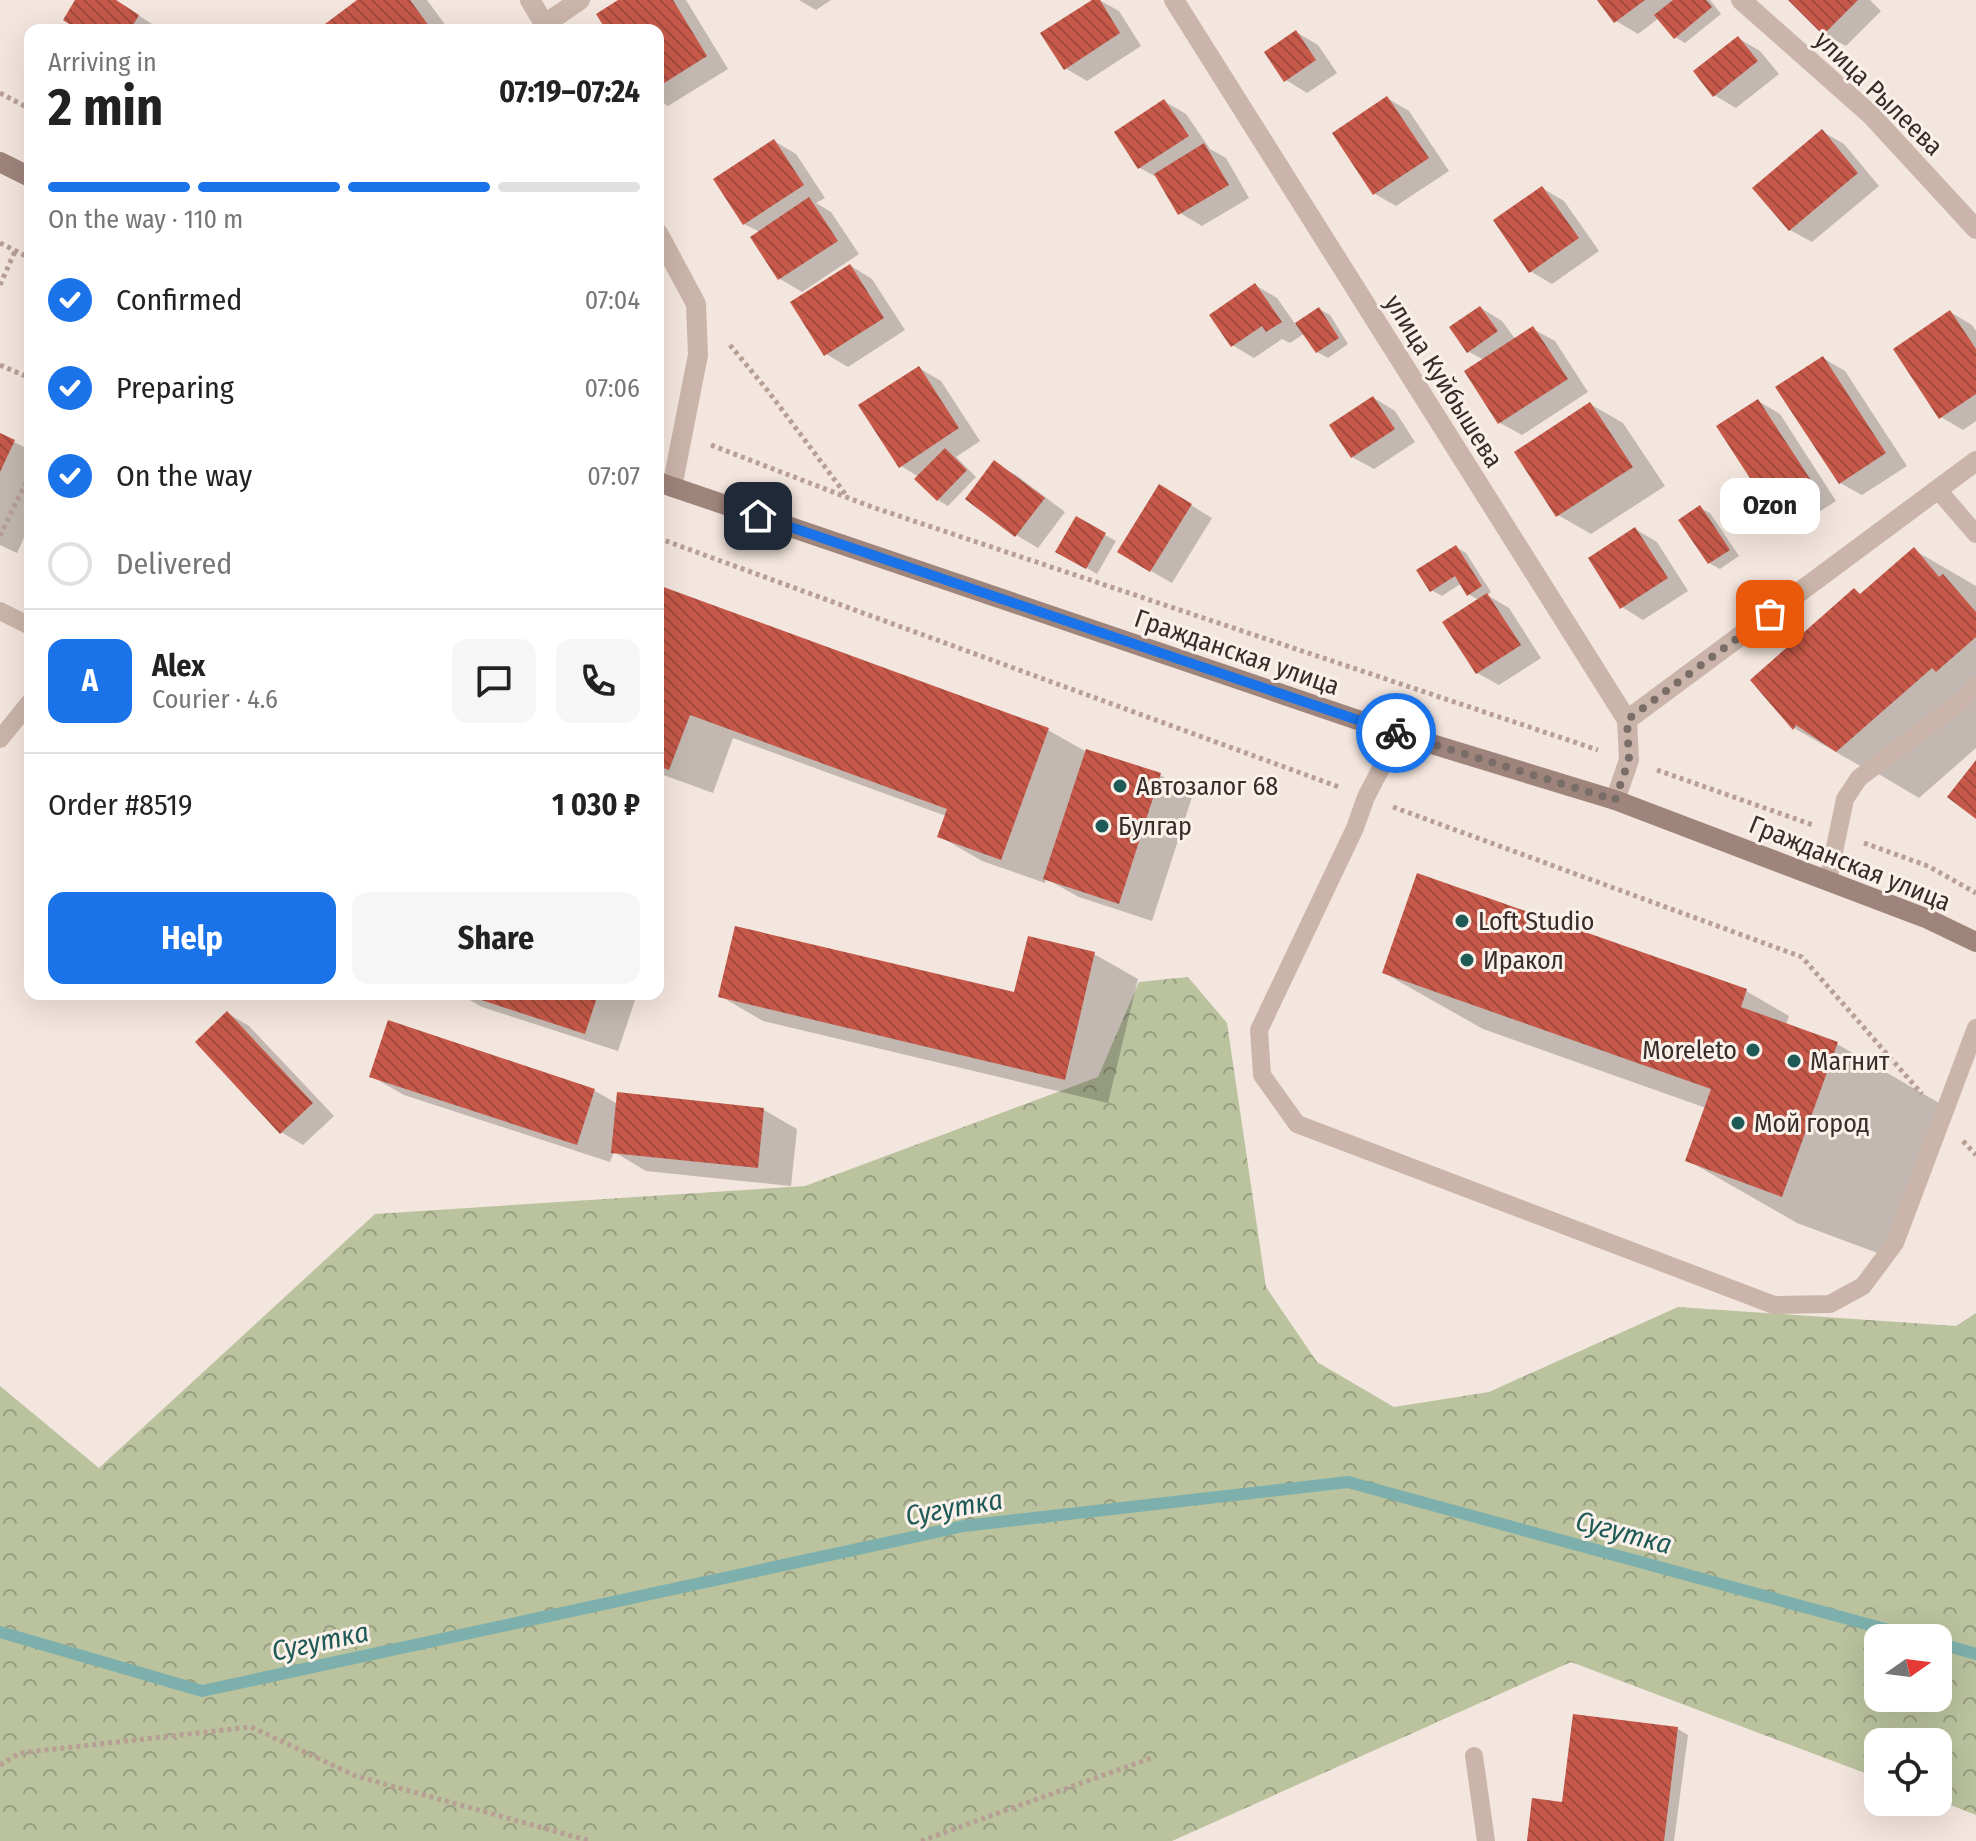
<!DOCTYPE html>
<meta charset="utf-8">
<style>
body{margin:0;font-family:"Fira Sans Condensed",sans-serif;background:#f6f6f6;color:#222;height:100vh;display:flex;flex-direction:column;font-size:30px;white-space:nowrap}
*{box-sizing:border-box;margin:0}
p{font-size:26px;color:#767676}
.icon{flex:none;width:44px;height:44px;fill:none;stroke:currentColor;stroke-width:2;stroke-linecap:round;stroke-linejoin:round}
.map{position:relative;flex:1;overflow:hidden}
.details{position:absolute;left:24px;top:24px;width:640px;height:976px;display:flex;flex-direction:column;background:#fff;border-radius:16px;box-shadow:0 8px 32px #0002}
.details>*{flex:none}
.needle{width:52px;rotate:76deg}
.tools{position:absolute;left:1864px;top:1624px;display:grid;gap:16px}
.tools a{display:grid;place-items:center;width:88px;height:88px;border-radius:16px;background:#fff;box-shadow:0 8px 32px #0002;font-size:40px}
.pin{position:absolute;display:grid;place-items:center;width:68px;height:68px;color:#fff;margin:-34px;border-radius:16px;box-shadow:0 4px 12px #0006}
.courier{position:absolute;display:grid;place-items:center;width:80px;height:80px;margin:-40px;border:6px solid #1a73e8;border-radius:50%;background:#fff;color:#222;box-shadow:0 2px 10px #0007}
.bubble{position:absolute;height:56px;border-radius:16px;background:#fff;box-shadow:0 8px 32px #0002;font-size:26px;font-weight:700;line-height:56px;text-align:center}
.head em{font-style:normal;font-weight:700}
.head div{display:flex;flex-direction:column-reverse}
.head{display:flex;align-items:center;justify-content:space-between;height:136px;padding:0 24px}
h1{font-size:52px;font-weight:700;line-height:60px}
.bar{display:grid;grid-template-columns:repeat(4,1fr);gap:12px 8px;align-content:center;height:96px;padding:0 24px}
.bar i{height:10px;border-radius:6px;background:#e0e0e0}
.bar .active{background:#1a73e8}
.bar p{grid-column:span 4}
.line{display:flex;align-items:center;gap:20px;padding:0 24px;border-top:2px solid #e0e0e0}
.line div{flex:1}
.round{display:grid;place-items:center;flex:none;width:84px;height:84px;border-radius:16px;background:#f6f6f6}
ol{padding:0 24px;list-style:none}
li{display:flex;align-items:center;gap:24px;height:88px}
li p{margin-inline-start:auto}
li .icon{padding:8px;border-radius:50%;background:#1a73e8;color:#fff;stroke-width:4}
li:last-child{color:#767676}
li i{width:44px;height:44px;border:4px solid #e0e0e0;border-radius:50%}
.cta{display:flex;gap:16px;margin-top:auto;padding:16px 24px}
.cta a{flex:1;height:92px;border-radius:16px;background:#1a73e8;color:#fff;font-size:32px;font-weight:700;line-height:92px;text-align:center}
.cta a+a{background:#f6f6f6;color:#222}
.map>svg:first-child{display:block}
</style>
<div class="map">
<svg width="1976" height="1841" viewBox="0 0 1976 1841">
<defs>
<pattern id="forest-crowns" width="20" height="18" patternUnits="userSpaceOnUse" patternTransform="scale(2)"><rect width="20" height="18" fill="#bac29e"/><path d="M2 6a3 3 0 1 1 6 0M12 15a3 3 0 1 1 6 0" fill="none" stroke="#989e81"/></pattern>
<pattern id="building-back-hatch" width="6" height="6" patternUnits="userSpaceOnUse" patternTransform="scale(2)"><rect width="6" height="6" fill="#c65949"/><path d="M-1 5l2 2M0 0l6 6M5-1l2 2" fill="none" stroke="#a24a3d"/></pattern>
</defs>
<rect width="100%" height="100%" fill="#f3e6de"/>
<path fill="url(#forest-crowns)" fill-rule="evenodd" d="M1188,977L1227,1023L1266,1287L1317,1362L1394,1407L1489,1392L1678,1307L1956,1326L1976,1313V1815L1938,1800V1742H1878V1778L1571,1662L1172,1841H0V1386L99,1468L375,1214L805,1186L1098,1077L1139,982ZM1878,1638H1938V1698H1878Z"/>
<g fill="#0003">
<path d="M78,0H114L160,29L82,30Z"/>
<path d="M360,0H427L449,30H320Z"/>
<path d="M622,0H686L728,69L668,106L658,100V30H608Z"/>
<path d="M799,0H831L816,10Z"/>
<path d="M1096,0H1099L1119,11L1141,46L1087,81L1065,68Z"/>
<path d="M1600,0H1710L1721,14L1685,43L1675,37L1659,18L1638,34L1616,21Z"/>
<path d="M1791,0H1870L1881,11L1846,46L1824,34Z"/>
<path d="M1296,32L1318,45L1337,73L1307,93L1286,80Z"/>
<path d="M1738,38L1760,51L1779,74L1736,108L1714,95Z"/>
<path d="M1387,98L1409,111L1449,171L1396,206L1375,194Z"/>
<path d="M1164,101L1186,114L1210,149L1226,158L1249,198L1202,226L1180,213L1160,179L1140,168L1117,132Z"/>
<path d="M1823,132L1844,144L1879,186L1812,242L1790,230Z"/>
<path d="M774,141L796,154L825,198L816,203L831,212L859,254L802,292L780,279L752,237L760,232L744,224Z"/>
<path d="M1542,188L1564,201L1599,251L1552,284L1530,271Z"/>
<path d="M851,266L872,279L905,330L848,367L826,354Z"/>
<path d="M1255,285L1277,298L1296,325L1319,309L1330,315L1348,344L1328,358L1317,352L1305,333L1290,343L1282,339L1254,358L1232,345Z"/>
<path d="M1481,308L1502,321L1516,340L1533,329L1555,341L1588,392L1522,435L1500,423L1484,360L1469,352Z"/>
<path d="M1950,312L1972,325L1976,331V421L1963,430L1941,417Z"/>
<path d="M1823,358L1845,371L1907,466L1862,495L1840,483Z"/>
<path d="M919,368L941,381L980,441L956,457L976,477L948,506L938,500L919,477L901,466Z"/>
<path d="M1374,398L1395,411L1415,442L1374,469L1352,457Z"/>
<path d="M1758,401L1780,414L1836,501L1797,526L1775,514Z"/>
<path d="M1590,404L1623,423L1665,486L1591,534L1558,515Z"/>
<path d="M0,435L30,450V525L17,553L0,545Z"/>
<path d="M994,463L1016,475L1065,512L1038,548L1016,535L968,499Z"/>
<path d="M1181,499L1212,518L1172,583L1151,571Z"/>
<path d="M1700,508L1710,513L1739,556L1720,569L1709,563Z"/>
<path d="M1076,519L1116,541L1097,574L1058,551Z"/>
<path d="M1635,529L1657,542L1688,591L1643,620L1622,607Z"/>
<path d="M1456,547L1466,553L1491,592L1487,595L1509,608L1541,658L1499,685L1477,673L1479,600L1468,594L1462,583L1442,596L1431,590Z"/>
<path d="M1914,550L1976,586V748L1919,798L1877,773L1876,775L1794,728L1753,680L1862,595Z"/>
<path d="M658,587L1048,730L1085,751L1160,775L1193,794L1152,921L1079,897L1046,879L1045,883L982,861L939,836L946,816L733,738L713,793L658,773Z"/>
<path d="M1094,954L1138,979L1108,1103L763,1021L720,996L1016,995Z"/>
<path d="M1384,973L1746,991L1789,1016L1786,1025L1837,1044L1946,1107L1891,1258L1797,1223L1687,1160L1706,1108L1483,1029Z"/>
<path d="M459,994H637L618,1051L482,1007Z"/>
<path d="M227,1013L249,1026L334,1116L303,1145L281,1132Z"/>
<path d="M389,1023L595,1091L618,1104L619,1094L764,1110L797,1129L791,1186L646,1171L614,1152L610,1162L404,1095L371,1076Z"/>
<path d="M1678,1729L1688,1735L1674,1841H1529L1564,1804Z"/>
</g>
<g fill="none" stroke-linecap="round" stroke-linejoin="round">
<g stroke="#7db0ac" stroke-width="12">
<path d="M0,1632L202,1691L964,1526L1348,1482L1918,1638"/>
<path d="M1938,1643L1976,1654"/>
</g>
</g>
<g fill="url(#building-back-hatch)">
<path d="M75,0H116L139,15L130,30H78L63,20Z"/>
<path d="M357,0H410L432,30H317Z"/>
<path d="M618,0H673L707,56L658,87V30H606L596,14Z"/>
<path d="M1092,0H1100L1120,33L1064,70L1040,33Z"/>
<path d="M1597,0H1645L1614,23Z"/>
<path d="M1673,0H1706L1712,7L1674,39L1654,15Z"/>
<path d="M1788,0H1858L1823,35Z"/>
<path d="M1296,30L1316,60L1284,82L1264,52Z"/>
<path d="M1738,36L1758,61L1713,97L1693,71Z"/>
<path d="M1387,96L1429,158L1373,195L1332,133Z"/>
<path d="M1164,99L1189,136L1138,169L1114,132Z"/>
<path d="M1822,129L1858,173L1789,231L1752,188Z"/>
<path d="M774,139L804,185L743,225L713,179Z"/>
<path d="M1204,143L1229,185L1178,215L1154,174Z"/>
<path d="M1542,186L1579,238L1529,273L1493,220Z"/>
<path d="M809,197L838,241L778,280L750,237Z"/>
<path d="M850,264L884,318L824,356L790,302Z"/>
<path d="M1255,283L1282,322L1266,332L1262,326L1231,347L1209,315Z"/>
<path d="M1480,306L1498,331L1467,353L1449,327Z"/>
<path d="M1319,307L1339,338L1316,353L1295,323Z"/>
<path d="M1950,310L1976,349V394L1939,419L1893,349Z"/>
<path d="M1533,326L1568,379L1498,424L1464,371Z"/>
<path d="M1823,356L1886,453L1839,484L1775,387Z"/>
<path d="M919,366L959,428L899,468L858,405Z"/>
<path d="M1373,396L1395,429L1351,458L1329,425Z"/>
<path d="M1758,399L1816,488L1774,515L1716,426Z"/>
<path d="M1590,402L1633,467L1556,517L1514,452Z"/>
<path d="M0,433L15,440L0,472Z"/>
<path d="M945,448L967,470L937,501L914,479Z"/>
<path d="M994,460L1045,498L1015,537L965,499Z"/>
<path d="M1159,484L1192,504L1150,572L1117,552Z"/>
<path d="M1700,505L1730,550L1708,564L1678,520Z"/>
<path d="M1076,516L1106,533L1086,569L1055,552Z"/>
<path d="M1635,527L1668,578L1620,609L1588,558Z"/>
<path d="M1456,545L1482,586L1467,596L1455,576L1430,592L1416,570Z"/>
<path d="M1914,547L1939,577L1943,574L1976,612V637L1936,672L1932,668L1836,752L1796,725L1793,730L1750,680L1854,588L1860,594Z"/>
<path d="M658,585L1049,728L1001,860L937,837L947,809L690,715L669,770L658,766Z"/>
<path d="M1487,593L1521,645L1476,674L1442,622Z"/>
<path d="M1086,749L1161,773L1119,904L1043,879Z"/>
<path d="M1976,760V819L1947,797Z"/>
<path d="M1417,873L1747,989L1741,1007L1838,1042L1782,1197L1685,1161L1711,1089L1382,973Z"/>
<path d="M735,926L1014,992L1028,936L1095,952L1065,1080L718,997Z"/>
<path d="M463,994H598L585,1034Z"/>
<path d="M227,1011L313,1103L280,1134L195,1042Z"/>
<path d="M388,1020L595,1089L577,1145L369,1077Z"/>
<path d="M617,1092L764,1108L758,1168L611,1153Z"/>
<path d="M1573,1714L1678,1727L1664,1841H1527L1532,1798L1562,1802Z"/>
</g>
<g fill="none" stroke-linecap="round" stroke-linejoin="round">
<g stroke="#b79f94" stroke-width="5" stroke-dasharray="4 4" stroke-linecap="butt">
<path d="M0,93L30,109"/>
<path d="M0,243L30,258"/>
<path d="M0,285L15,251"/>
<path d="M730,345L768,391L846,495"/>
<path d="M0,365L30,378"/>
<path d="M711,445L872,507L1598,750"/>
<path d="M0,536L30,474"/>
<path d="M658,538L1339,787"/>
<path d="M1657,770L1813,825"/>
<path d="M1393,807L1802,957L1922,1094"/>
<path d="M1864,843L1928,866L1976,893"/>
<path d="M1963,1141L1976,1155"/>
<path d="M0,1765L20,1753L251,1727L356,1776L590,1841"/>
<path d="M921,1841L1151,1758"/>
</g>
<g stroke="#cbb5aa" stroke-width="18">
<path d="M1937,489L1976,534"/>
<path d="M0,611L30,626"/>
<path d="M1399,734L1366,797L1355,828L1259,1030L1262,1075L1297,1124L1774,1305L1830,1304L1863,1286L1895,1243L1976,1028"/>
<path d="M0,739L30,702"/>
<path d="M1828,881L1845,799L1859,778L1963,700L1976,686"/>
<path d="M1474,1756L1486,1841"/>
</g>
<g stroke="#cbb5aa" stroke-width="20">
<path d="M530,0L548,30"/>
<path d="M1174,0L1627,720L1629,760L1615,800"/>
<path d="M1741,0L1871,115L1976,229"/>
<path d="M545,24L580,0"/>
<path d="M658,233L696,304L698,355L672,487"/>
<path d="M1627,720L1976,461"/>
</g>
<g stroke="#9f847b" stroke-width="20">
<path d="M0,162L30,177"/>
<path d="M658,482L1399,734L1615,800L1928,919L1976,942"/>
</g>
</g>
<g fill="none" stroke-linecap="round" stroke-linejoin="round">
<path stroke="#796d68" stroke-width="8" stroke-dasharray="0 14.4" d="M1396,733L1615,800L1629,760L1627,720L1770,614"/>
<path stroke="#1a73e8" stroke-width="10" d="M758,516L1396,733"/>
</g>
<g fill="#1f5a57" stroke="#faf1eb" stroke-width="3">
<circle cx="1120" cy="786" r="8"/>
<circle cx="1102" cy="826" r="8"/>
<circle cx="1462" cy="921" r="8"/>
<circle cx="1467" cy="960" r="8"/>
<circle cx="1753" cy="1050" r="8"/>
<circle cx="1794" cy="1061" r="8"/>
<circle cx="1738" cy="1123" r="8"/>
</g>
<g text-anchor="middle" stroke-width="6" stroke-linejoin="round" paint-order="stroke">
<g font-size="26" fill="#382c29" stroke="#faf1eb">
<text transform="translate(1879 93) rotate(44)" y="9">улица Рылеева</text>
<text transform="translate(1444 381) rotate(58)" y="9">улица Куйбышева</text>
<text transform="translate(1237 652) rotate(19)" y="9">Гражданская улица</text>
<text transform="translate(1850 863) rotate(22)" y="9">Гражданская улица</text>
</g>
<g font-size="26" fill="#382c29" stroke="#faf1eb" text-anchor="start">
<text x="1136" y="795">Автозалог 68</text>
<text x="1118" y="835">Булгар</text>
<text x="1478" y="930">Loft Studio</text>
<text x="1483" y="969">Иракол</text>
<text x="1737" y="1059" text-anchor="end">Moreleto</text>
<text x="1810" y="1070">Магнит</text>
<text x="1754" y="1132">Мой город</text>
</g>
<g font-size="28" font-style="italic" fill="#1f5a57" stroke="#faf1eb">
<text transform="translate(954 1507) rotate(-10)" y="10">Сугутка</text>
<text transform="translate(1624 1532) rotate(15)" y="10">Сугутка</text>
<text transform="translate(320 1641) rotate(-12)" y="10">Сугутка</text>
</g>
</g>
</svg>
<div class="tools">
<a><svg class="needle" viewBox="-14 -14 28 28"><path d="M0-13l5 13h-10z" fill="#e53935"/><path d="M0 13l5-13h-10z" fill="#767676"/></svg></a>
<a><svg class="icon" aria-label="locate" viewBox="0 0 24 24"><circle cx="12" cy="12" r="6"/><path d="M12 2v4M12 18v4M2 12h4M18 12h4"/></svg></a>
</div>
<div class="pin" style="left:1770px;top:614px;background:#ea580c"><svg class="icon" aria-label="bag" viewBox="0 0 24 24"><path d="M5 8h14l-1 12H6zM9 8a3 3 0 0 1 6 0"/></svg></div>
<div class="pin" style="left:758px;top:516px;background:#1f2937"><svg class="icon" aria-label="home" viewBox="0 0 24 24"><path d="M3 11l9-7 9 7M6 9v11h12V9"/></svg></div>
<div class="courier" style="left:1396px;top:733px"><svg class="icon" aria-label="bike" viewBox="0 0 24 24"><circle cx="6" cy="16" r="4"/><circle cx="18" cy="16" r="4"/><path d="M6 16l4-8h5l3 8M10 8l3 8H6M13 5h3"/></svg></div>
<div class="bubble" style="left:1720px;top:478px;width:100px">Ozon</div>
<section class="details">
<div class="head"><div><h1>2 min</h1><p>Arriving in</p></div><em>07:19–07:24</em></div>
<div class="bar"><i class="active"></i><i class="active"></i><i class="active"></i><i></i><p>On the way · 110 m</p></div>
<ol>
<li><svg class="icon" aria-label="check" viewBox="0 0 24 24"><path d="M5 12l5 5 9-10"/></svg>Confirmed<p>07:04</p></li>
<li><svg class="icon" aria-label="check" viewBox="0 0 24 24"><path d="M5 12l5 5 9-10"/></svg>Preparing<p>07:06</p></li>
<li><svg class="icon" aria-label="check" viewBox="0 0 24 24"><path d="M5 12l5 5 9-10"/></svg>On the way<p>07:07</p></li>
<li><i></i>Delivered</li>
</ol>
<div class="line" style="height:144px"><b class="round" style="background:#1a73e8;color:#fff">A</b><div><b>Alex</b><p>Courier · 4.6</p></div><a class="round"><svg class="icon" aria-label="chat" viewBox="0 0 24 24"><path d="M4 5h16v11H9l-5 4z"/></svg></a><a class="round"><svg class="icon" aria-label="phone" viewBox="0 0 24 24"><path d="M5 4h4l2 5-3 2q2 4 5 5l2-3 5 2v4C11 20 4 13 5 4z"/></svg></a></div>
<div class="line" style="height:104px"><div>Order #8519</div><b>1 030 ₽</b></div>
<div class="cta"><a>Help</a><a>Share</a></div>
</section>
</div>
